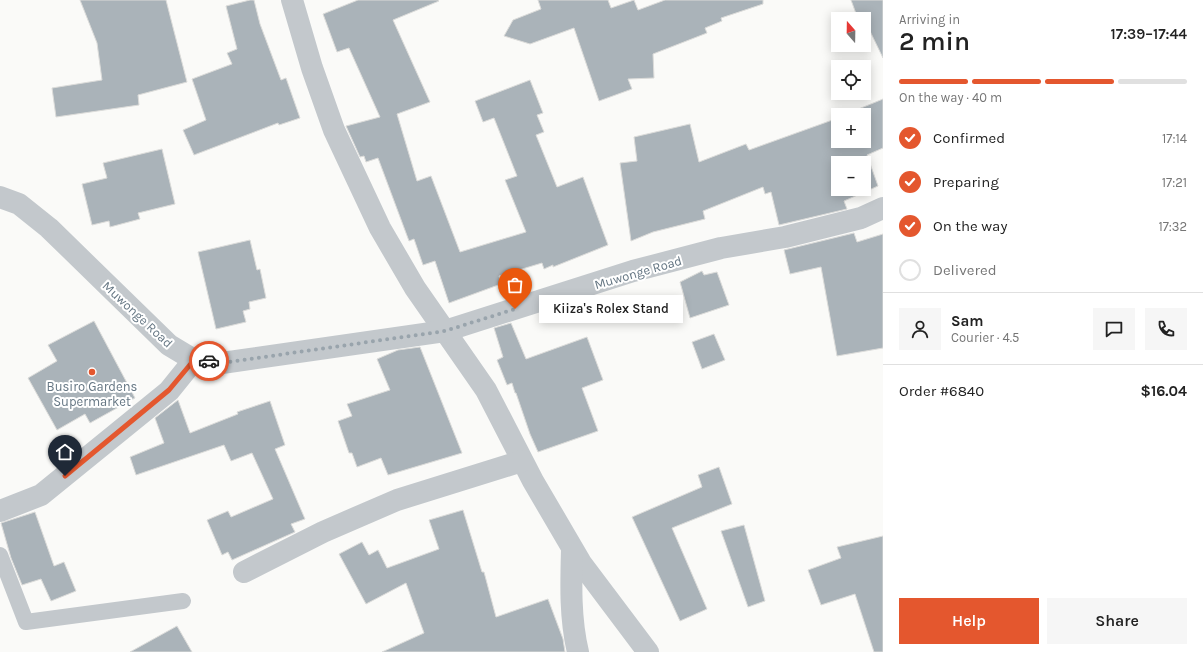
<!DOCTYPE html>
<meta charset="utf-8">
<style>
body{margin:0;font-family:Karla,sans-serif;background:#f6f6f6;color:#222;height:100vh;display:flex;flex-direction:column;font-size:15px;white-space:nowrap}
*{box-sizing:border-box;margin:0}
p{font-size:13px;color:#767676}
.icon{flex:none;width:22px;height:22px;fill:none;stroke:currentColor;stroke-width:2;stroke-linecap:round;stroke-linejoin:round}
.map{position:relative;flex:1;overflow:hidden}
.panel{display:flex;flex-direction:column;background:#fff;width:320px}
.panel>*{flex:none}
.needle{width:26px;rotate:340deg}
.buttons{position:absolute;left:831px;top:12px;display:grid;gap:8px}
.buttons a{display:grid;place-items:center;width:40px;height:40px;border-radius:0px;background:#fff;box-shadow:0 2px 10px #0003;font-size:20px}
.pin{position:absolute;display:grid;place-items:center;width:34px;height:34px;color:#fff;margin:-41px -17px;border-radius:50% 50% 50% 0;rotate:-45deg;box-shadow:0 0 4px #0007}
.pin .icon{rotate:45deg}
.courier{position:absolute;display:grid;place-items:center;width:40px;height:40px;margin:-20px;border:3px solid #e4572e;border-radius:50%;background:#fff;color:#222;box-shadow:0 1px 5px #0007}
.bubble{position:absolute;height:28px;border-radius:0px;background:#fff;box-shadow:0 2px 10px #0003;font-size:13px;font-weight:600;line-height:28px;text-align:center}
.headline em{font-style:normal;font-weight:600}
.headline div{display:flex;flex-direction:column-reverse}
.headline{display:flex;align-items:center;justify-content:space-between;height:68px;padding:0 16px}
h1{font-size:26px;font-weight:600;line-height:30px}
.bar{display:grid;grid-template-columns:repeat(4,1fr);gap:6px 4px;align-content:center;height:48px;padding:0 16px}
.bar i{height:5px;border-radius:3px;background:#e0e0e0}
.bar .on{background:#e4572e}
.bar p{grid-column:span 4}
.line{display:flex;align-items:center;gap:10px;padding:0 16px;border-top:1px solid #e0e0e0}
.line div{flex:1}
.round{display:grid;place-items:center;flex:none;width:42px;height:42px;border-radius:0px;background:#f6f6f6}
ol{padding:0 16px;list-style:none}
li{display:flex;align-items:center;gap:12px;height:44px}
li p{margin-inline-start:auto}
li .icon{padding:4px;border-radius:50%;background:#e4572e;color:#fff;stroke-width:4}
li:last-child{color:#767676}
li i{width:22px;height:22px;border:2px solid #e0e0e0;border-radius:50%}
.cta{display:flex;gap:8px;margin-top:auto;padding:8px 16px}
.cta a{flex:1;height:46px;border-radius:0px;background:#e4572e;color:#fff;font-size:16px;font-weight:600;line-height:46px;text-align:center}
.cta a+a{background:#f6f6f6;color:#222}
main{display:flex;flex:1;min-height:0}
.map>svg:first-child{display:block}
</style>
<main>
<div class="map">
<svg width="883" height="652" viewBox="0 0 883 652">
<rect width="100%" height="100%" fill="#fafaf8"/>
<g fill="#aab3b9" stroke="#dcdcda" fill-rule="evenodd">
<path d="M80,0H166L187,82L138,95L139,105L56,117L52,88L102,80L97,43Z"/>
<path d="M250,0H254L260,24L281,80L286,78L300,118L279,125L278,123L194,155L183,130L206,120L192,79L232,64L227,53L237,49L226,6Z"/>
<path d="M358,0H438L439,1L393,20L430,102L397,114L417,181L431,176L460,252L526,232L505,180L517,176L494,118L483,122L475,101L530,80L543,113L537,115L544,132L536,135L557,187L583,177L608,245L553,267V265L544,269L542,263L499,276L501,284L449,303L435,261L423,265L414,239L409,241L378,158L366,162L364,156L360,157L346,126L380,117L349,48L337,52L323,14Z"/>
<path d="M538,0H608L611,8L634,0L638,10L665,0H763V4L721,18L722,21L705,28L707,33L653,54L654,78L628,79L632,89L599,101L574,28L530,44L504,36L513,20L541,9Z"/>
<path d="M851,0H883V58L867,25L864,26V19H858Z"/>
<path d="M883,99V148L867,155L878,186L844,201L847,209L779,225L771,192L765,194L763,187L703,211L705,219L653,232L631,241L620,163L637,161L634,137L690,124L699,162L746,144L749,150L838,118V141H864V115H844ZM838,163H864V189H838Z"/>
<path d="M162,149L175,204L138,213L140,219L110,227L109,221L92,225L82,184L107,178L103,163Z"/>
<path d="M854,233L857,242L883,234V348L837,356L821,267L790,274L784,250Z"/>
<path d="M250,240L257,270L260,269L266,298L249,302L250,309L243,311L246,322L216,329L198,252Z"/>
<path d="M702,271L704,275L717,272L729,305L690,318L680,282Z"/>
<path d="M94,321L135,398L90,423L85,414L57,430L28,378L57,361L48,345Z"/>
<path d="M511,323L526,359L587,337L603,380L582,388L598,431L538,452L530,434L516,393H515L512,383L507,385L497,360L503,357L494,328Z"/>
<path d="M714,334L725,360L702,369L692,342Z"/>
<path d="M420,347L462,453L388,475L381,458L357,467L352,453H349L338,421L352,416L347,404L390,390L377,359L398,350Z"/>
<path d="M178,400L190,433L238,414L237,412L270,401L285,445L275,449L305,519L291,524L295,532L232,560L228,552L222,555L207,520L228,511L231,517L273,499L252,453L231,461L224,445L136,475L130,457L164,443L155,418Z"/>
<path d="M719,467L732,504L672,528L707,609L680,621L632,517L702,487L698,475Z"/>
<path d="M463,510L482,572H484L496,617L548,599L563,639L565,652H382L424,633L406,583L366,604L339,554L362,542L369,555L378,550L387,568L439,549L429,520Z"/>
<path d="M35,512L54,566L64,562L76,591L51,601L41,579L22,585L11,558L1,523Z"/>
<path d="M744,525L765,601L748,607L721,531Z"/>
<path d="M883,536V652H874L855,594L821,605L808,570L841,558L837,547Z"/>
<path d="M177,626L192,652H130Z"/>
</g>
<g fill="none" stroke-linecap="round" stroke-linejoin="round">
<path stroke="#c3c8cc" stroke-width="16" d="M0,555L26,622L183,601"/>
<g stroke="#c3c8cc" stroke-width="22">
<path d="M292,0L312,68L334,130L380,228L415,288L486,390L533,481L581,563L648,652"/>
<path d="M0,197L19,204L49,228L169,345L194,360L222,363L445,331L633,271L721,248L785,237L861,218L883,208"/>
<path d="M0,511L41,495L169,391L194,360"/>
<path d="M572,550C571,584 570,619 578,652"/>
<path d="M244,572L323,532L397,500L522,461"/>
</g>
</g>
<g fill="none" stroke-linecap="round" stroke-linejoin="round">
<path stroke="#99a4ac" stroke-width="4" stroke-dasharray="0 7.2" d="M209,361L222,363L445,331L515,309"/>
<path stroke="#e4572e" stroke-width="5" d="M65,476L169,390L194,360L209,361"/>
</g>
<circle fill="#e4572e" stroke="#fff" stroke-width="1.5" cx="92" cy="372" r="4"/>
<g text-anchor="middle" stroke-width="4" stroke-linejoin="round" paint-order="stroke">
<g font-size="13" fill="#657683" stroke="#fff">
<text transform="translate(638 272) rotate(-16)" y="5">Muwonge Road</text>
<text transform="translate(138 314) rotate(43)" y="5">Muwonge Road</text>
</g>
<g font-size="13" fill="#657683" stroke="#fff">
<text x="92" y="391">Busiro Gardens<tspan x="92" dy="15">Supermarket</tspan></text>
</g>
</g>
</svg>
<div class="buttons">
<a><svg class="needle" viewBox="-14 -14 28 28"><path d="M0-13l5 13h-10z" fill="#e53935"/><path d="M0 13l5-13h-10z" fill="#767676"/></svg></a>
<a><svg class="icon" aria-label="locate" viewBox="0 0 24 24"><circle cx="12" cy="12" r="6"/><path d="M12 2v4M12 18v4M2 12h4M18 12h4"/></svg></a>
<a>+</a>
<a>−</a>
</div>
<div class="pin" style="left:515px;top:309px;background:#ea580c"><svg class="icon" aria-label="bag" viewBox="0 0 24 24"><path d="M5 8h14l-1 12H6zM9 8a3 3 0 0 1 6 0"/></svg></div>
<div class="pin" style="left:65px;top:476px;background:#1f2937"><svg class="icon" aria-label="home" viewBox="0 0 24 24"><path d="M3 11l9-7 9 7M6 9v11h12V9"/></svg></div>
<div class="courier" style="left:209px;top:361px"><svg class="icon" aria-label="car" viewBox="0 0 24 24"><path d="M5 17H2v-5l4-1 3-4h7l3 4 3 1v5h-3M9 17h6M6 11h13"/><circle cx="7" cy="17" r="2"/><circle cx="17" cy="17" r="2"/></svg></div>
<div class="bubble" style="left:539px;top:295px;width:144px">Kiiza's Rolex Stand</div>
</div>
<section class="panel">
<div class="headline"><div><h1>2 min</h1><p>Arriving in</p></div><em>17:39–17:44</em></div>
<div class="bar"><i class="on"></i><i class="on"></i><i class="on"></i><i></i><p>On the way · 40 m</p></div>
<ol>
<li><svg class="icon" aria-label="check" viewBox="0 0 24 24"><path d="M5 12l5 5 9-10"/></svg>Confirmed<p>17:14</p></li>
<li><svg class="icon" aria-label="check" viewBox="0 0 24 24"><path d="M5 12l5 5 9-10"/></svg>Preparing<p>17:21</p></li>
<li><svg class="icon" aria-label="check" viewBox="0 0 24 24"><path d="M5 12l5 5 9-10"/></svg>On the way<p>17:32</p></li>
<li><i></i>Delivered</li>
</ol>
<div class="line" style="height:72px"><a class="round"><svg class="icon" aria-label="person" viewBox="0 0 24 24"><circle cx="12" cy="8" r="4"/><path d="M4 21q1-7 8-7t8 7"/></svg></a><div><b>Sam</b><p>Courier · 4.5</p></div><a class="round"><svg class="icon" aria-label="chat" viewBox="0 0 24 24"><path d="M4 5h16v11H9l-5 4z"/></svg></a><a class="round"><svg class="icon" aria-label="phone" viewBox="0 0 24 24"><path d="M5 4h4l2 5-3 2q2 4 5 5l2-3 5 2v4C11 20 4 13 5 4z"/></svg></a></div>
<div class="line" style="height:52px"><div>Order #6840</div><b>$16.04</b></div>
<div class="cta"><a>Help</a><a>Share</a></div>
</section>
</main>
